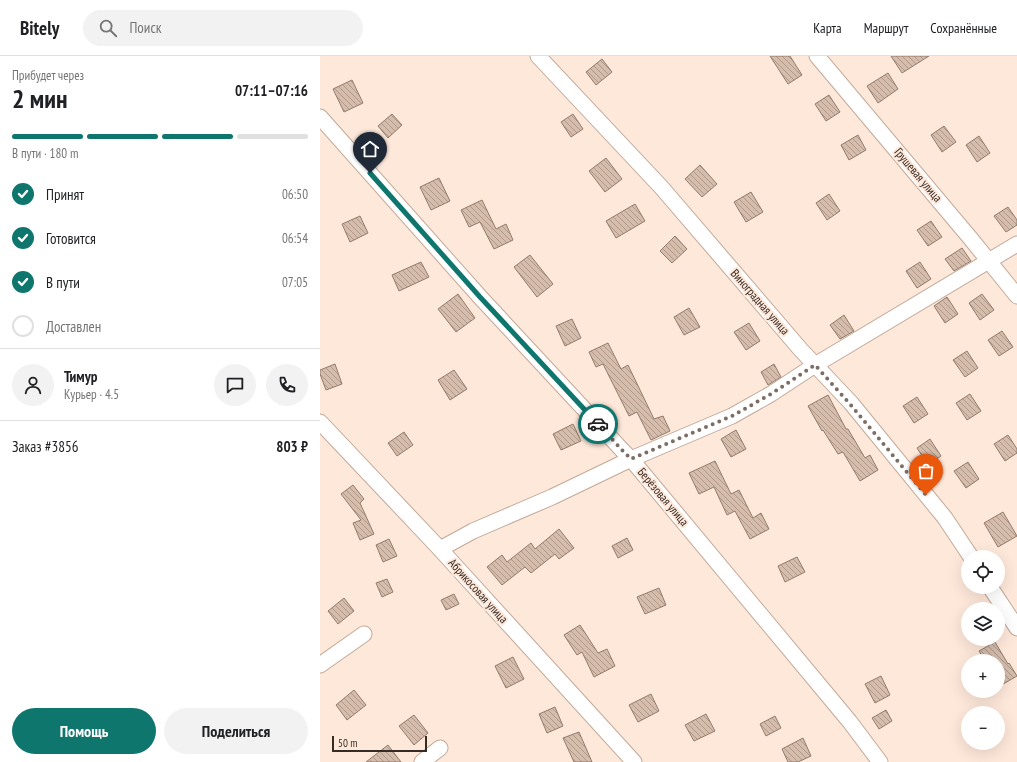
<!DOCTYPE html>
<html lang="ru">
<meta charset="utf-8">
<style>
body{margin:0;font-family:"PT Sans Narrow",sans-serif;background:#f2f2f2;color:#202124;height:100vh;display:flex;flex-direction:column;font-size:15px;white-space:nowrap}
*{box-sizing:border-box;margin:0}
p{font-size:13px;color:#757577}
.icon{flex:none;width:22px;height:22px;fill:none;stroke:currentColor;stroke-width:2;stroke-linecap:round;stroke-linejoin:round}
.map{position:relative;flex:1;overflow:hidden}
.side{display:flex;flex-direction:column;background:#fff;width:320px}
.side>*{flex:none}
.buttons{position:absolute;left:641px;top:494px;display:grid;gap:8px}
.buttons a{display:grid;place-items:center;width:44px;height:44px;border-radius:50%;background:#fff;box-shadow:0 4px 16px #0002;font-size:20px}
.scale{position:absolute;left:12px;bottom:10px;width:95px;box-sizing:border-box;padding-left:4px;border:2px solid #362c26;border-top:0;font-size:11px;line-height:14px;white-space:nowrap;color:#362c26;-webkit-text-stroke:3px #fee8da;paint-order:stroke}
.pin{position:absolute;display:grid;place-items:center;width:34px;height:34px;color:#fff;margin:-41px -17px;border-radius:50% 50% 50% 0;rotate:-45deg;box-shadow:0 0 4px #0007}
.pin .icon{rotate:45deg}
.courier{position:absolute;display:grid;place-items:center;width:40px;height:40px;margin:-20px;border:3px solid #0f766e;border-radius:50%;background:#fff;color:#222;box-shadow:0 1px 5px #0007}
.summary em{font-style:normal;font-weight:700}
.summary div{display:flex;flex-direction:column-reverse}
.summary{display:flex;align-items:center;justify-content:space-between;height:68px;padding:0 12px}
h1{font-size:26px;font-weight:700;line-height:30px}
.bar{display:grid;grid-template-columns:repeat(4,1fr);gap:6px 4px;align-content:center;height:48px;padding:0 12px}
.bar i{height:5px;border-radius:3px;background:#e0e0e0}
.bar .selected{background:#0f766e}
.bar p{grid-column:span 4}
.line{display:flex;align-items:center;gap:10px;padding:0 12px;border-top:1px solid #e0e0e0}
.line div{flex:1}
.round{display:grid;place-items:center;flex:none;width:42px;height:42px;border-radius:21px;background:#f2f2f2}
ol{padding:0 12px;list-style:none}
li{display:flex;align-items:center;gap:12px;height:44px}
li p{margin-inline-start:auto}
li .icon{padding:4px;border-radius:50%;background:#0f766e;color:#fff;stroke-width:4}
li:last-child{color:#757577}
li i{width:22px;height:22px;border:2px solid #e0e0e0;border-radius:50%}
.action{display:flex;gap:8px;margin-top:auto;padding:8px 12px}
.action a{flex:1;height:46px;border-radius:24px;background:#0f766e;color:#fff;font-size:16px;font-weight:700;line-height:46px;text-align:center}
.action a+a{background:#f2f2f2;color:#202124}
header{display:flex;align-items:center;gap:24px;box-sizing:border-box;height:56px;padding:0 20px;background:#fff;border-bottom:1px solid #e0e0e0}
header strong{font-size:19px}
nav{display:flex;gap:22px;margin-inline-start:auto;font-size:14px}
.search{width:280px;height:36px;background:#f2f2f2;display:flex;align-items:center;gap:10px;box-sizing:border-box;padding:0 14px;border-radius:22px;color:#757577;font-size:15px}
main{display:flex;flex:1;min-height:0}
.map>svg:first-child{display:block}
</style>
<header>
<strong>Bitely</strong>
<div class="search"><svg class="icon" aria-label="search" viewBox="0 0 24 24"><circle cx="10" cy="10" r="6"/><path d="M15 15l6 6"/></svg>Поиск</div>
<nav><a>Карта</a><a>Маршрут</a><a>Сохранённые</a></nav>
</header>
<main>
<section class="side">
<div class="summary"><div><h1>2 мин</h1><p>Прибудет через</p></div><em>07:11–07:16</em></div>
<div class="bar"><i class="selected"></i><i class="selected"></i><i class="selected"></i><i></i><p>В пути · 180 m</p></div>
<ol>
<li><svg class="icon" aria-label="check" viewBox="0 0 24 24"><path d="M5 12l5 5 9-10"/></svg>Принят<p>06:50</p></li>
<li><svg class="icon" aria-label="check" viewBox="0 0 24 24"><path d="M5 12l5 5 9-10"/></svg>Готовится<p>06:54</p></li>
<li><svg class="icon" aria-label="check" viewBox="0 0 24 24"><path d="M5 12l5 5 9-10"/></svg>В пути<p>07:05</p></li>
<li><i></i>Доставлен</li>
</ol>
<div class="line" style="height:72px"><a class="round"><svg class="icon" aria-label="person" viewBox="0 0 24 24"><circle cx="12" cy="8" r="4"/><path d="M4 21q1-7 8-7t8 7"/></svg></a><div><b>Тимур</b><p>Курьер · 4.5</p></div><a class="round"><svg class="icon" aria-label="chat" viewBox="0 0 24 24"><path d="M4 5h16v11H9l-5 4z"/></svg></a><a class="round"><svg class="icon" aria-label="phone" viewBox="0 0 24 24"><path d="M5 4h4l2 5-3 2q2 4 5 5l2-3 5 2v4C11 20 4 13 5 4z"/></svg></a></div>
<div class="line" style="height:52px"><div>Заказ #3856</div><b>803 ₽</b></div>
<div class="action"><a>Помощь</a><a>Поделиться</a></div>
</section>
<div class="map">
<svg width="697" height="706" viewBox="0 0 697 706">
<defs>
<pattern id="building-back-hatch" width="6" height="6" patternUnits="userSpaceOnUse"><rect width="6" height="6" fill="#d6bcab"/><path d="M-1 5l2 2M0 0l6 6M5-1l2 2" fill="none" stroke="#ae998b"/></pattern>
</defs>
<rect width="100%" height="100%" fill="#fee8da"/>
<g fill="url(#building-back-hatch)" stroke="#937b6b">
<path d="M450,0H470L482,19L468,28Z"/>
<path d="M571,0H609L582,17Z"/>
<path d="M282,3L292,16L276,29L266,16Z"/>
<path d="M568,17L578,33L558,47L547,30Z"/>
<path d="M32,24L43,47L24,56L13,33Z"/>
<path d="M509,39L520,56L506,65L495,48Z"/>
<path d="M72,58L82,69L68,82L58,70Z"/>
<path d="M253,58L263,73L251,81L241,66Z"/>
<path d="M624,70L636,86L622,96L611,79Z"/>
<path d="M538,79L546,94L529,104L521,89Z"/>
<path d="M659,80L670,97L657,106L646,89Z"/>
<path d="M286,102L302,123L285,136L269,115Z"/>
<path d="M380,109L397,128L382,141L365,123Z"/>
<path d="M119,122L130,145L111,154L100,131Z"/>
<path d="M431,136L443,156L426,166L414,146Z"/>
<path d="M509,138L520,155L507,164L496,147Z"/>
<path d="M162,144L176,173L186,168L193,184L174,193L160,166L149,171L141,154Z"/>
<path d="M315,148L325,165L296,182L286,165Z"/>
<path d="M688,151L697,164V169L686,176L674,160Z"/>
<path d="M40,160L48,177L30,186L22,168Z"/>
<path d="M611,165L622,181L608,190L597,174Z"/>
<path d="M355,180L367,193L352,207L340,195Z"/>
<path d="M642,192L651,205L634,215L625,203Z"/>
<path d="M210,199L233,228L217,241L194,211Z"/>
<path d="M101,206L109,221L79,235L72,219Z"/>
<path d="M600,206L611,223L597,232L586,215Z"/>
<path d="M138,238L155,262L136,276L118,253Z"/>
<path d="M662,238L674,254L660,264L649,247Z"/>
<path d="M627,241L638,258L625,267L614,250Z"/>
<path d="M369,252L380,271L364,279L354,261Z"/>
<path d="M524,259L534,275L520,283L510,269Z"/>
<path d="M252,263L261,282L245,290L236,270Z"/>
<path d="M429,267L440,285L426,294L414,276Z"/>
<path d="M682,275L693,291L679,300L668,284Z"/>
<path d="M288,287L301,313L308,309L334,363L343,360L350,375L331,384L317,356L309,360L283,308L276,311L269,296Z"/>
<path d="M647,295L658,312L645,321L633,304Z"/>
<path d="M15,308L22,328L6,334L0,318V314Z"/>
<path d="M454,308L461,321L448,329L441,316Z"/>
<path d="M134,314L147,333L130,344L118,324Z"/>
<path d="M650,338L661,355L647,364L636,347Z"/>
<path d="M508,339L526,373H528L545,402L550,399L558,414L540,425L523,396L518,398L503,374L502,375L488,350Z"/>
<path d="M597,341L608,358L594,367L583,350Z"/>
<path d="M253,368L261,385L241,394L233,378Z"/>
<path d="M416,374L426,393L411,401L401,383Z"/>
<path d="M84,376L93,389L77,400L68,387Z"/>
<path d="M688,379L697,393V397L685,405L674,388Z"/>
<path d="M610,383L621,400L608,409L597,392Z"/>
<path d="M395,405L411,438L419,434L433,462L441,457L449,473L430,483L415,455L407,459L394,431L379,438L369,417Z"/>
<path d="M648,406L659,423L646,432L634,415Z"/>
<path d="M33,429L44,443L40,447L54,478L40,484L33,467L41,464L21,438Z"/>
<path d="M683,456L697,480L678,491L664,467Z"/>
<path d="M239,473L254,492L239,503L235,498L211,517L205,511L182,529L167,511L182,499L187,506L211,487L215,493Z"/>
<path d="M307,482L313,494L298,502L292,490Z"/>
<path d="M69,483L77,500L63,506L56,489Z"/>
<path d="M477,501L485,516L465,526L458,510Z"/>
<path d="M67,523L73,536L62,541L56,527Z"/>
<path d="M339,532L346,549L325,558L317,541Z"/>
<path d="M134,538L139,548L126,554L121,544Z"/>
<path d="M24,542L34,555L18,568L8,555Z"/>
<path d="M260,569L278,597L287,593L295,610L274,621L262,596L257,599L244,579Z"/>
<path d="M675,586L688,608L689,607L697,620L678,631V605H665L659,595Z"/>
<path d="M193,601L204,623L186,632L175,610Z"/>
<path d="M561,620L570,639L555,647L545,628Z"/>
<path d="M34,634L46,649L27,664L16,649Z"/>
<path d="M331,638L339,655L318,666L309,649Z"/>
<path d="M235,651L243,670L227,677L219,658Z"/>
<path d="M566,654L572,665L559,673L552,662Z"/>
<path d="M386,658L395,675L374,685L365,669Z"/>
<path d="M94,659L108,677L94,689L79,670Z"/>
<path d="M455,660L461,672L446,680L440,668Z"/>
<path d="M259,676L272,706H254L243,682Z"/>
<path d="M483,682L491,700L478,706H468L462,693Z"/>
<path d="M68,689L81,706H46Z"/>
</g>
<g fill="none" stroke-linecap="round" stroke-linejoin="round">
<g stroke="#c2a998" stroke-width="17">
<g id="minor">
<path d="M218,0L342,132L481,294L531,347L625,462L651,501"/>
<path d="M497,0L651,183L697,240"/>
<path d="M0,61L160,241L303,395L311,403L530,666L560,706"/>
<path d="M0,366L120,493L314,706"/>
<path d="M120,493L153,475L232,441L311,403L412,360L451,338L495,309L697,188"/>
<path d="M670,531L697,572"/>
<path d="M0,609L44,578"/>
<path d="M102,706L120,692"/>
</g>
</g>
<use href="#minor" stroke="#fff" stroke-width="15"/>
</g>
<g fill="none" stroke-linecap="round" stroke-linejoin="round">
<path stroke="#7c6e65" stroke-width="4" stroke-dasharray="0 7.2" d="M278,368L303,395L311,403L412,360L451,338L495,309L530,348L606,439"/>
<path stroke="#0f766e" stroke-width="5" d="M50,117L160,241L278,368"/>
</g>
<g text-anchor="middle" stroke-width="4" stroke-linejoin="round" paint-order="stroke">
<g font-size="12" fill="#362c26" stroke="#fee8da">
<text transform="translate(598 119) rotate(50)" y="4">Грушевая улица</text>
<text transform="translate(440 246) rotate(49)" y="4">Виноградная улица</text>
<text transform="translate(343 441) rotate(50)" y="4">Берёзовая улица</text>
<text transform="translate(158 535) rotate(48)" y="4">Абрикосовая улица</text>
</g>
</g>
</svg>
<div class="buttons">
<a><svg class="icon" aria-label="locate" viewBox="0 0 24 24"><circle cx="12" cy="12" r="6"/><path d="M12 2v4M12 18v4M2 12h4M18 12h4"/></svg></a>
<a><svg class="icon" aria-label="layers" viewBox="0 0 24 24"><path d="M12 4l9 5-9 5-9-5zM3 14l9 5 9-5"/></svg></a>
<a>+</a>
<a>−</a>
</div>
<div class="scale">50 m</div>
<div class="pin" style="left:606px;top:439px;background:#ea580c"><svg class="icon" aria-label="bag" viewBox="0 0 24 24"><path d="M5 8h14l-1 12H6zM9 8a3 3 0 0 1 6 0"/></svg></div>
<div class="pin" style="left:50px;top:117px;background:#1f2937"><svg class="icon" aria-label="home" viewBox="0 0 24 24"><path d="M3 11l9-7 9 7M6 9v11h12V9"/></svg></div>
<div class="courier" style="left:278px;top:368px"><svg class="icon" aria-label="car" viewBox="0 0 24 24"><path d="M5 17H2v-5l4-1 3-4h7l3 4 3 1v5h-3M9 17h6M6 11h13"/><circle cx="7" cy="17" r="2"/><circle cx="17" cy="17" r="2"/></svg></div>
</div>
</main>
